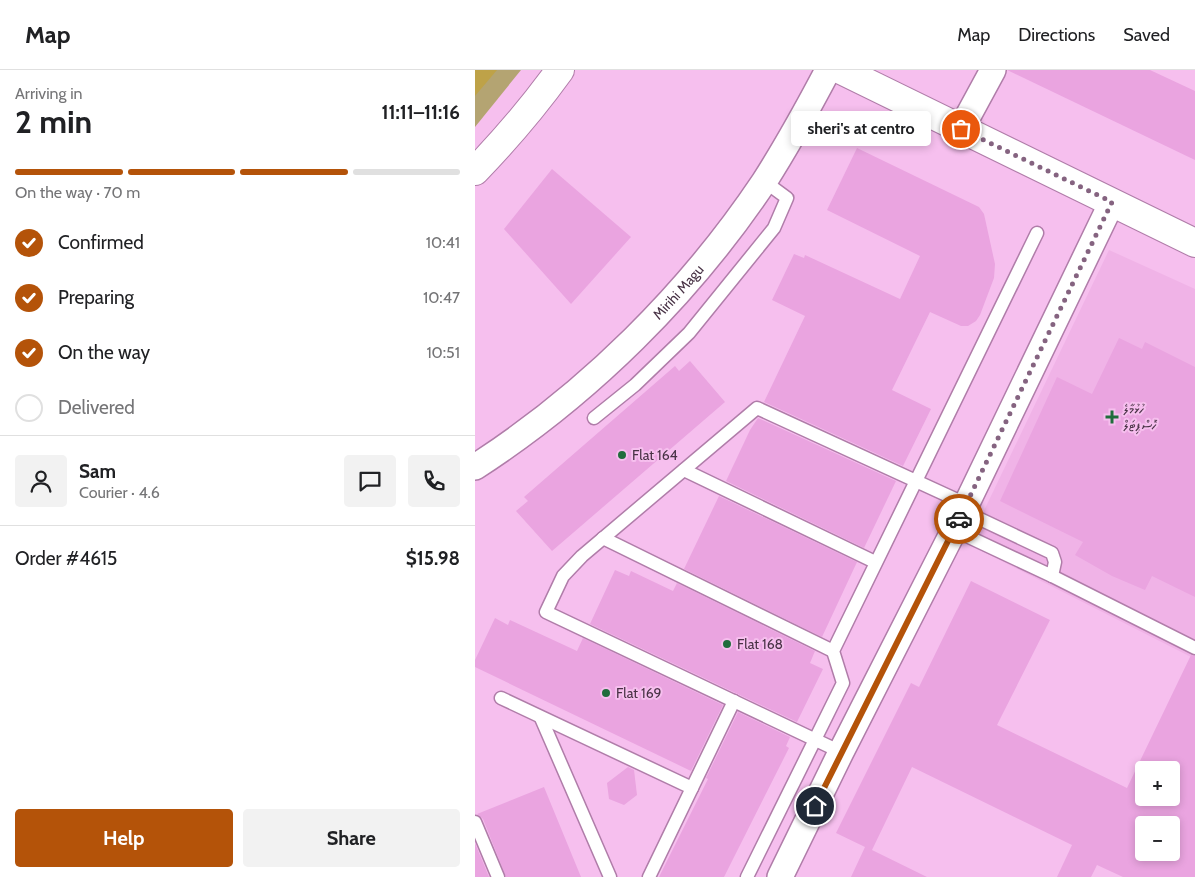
<!DOCTYPE html>
<meta charset="utf-8">
<style>
body{margin:0;font-family:Cabin,"Noto Sans Thaana",sans-serif;background:#f2f2f2;color:#202124;height:100vh;display:flex;flex-direction:column;font-size:19px;white-space:nowrap}
*{box-sizing:border-box;margin:0}
p{font-size:16px;color:#757577}
.icon{flex:none;width:28px;height:28px;fill:none;stroke:currentColor;stroke-width:2;stroke-linecap:round;stroke-linejoin:round}
.map{position:relative;flex:1;overflow:hidden}
.details{display:flex;flex-direction:column;background:#fff;width:475px}
.details>*{flex:none}
.tools{position:absolute;left:660px;top:691px;display:grid;gap:10px}
.tools a{display:grid;place-items:center;width:45px;height:45px;border-radius:5px;background:#fff;box-shadow:0 2px 8px #0003;font-size:25px}
.pin{position:absolute;display:grid;place-items:center;width:42px;height:42px;color:#fff;margin:-21px;border:2px solid #fff;border-radius:50%;box-shadow:0 1px 5px #0007}
.courier{position:absolute;display:grid;place-items:center;width:50px;height:50px;margin:-25px;border:4px solid #b45309;border-radius:50%;background:#fff;color:#222;box-shadow:0 1px 6px #0007}
.bubble{position:absolute;height:35px;border-radius:5px;background:#fff;box-shadow:0 2px 8px #0003;font-size:16px;font-weight:700;line-height:35px;text-align:center}
.head em{font-style:normal;font-weight:700}
.head div{display:flex;flex-direction:column-reverse}
.head{display:flex;align-items:center;justify-content:space-between;height:85px;padding:0 15px}
h1{font-size:32px;font-weight:700;line-height:38px}
.bar{display:grid;grid-template-columns:repeat(4,1fr);gap:8px 5px;align-content:center;height:60px;padding:0 15px}
.bar i{height:6px;border-radius:4px;background:#e0e0e0}
.bar .selected{background:#b45309}
.bar p{grid-column:span 4}
.line{display:flex;align-items:center;gap:12px;padding:0 15px;border-top:1px solid #e0e0e0}
.line div{flex:1}
.round{display:grid;place-items:center;flex:none;width:52px;height:52px;border-radius:5px;background:#f2f2f2}
ol{padding:0 15px;list-style:none}
li{display:flex;align-items:center;gap:15px;height:55px}
li p{margin-inline-start:auto}
li .icon{padding:5px;border-radius:50%;background:#b45309;color:#fff;stroke-width:4}
li:last-child{color:#757577}
li i{width:28px;height:28px;border:2px solid #e0e0e0;border-radius:50%}
.action{display:flex;gap:10px;margin-top:auto;padding:10px 15px}
.action a{flex:1;height:58px;border-radius:5px;background:#b45309;color:#fff;font-size:20px;font-weight:700;line-height:58px;text-align:center}
.action a+a{background:#f2f2f2;color:#202124}
header{display:flex;align-items:center;gap:30px;box-sizing:border-box;height:70px;padding:0 25px;background:#fff;border-bottom:1px solid #e0e0e0}
header strong{font-size:24px}
nav{display:flex;gap:28px;margin-inline-start:auto;font-size:18px}
main{display:flex;flex:1;min-height:0}
.map>svg:first-child{display:block}
</style>
<header>
<strong>Map</strong>
<nav><a>Map</a><a>Directions</a><a>Saved</a></nav>
</header>
<main>
<section class="details">
<div class="head"><div><h1>2 min</h1><p>Arriving in</p></div><em>11:11–11:16</em></div>
<div class="bar"><i class="selected"></i><i class="selected"></i><i class="selected"></i><i></i><p>On the way · 70 m</p></div>
<ol>
<li><svg class="icon" aria-label="check" viewBox="0 0 24 24"><path d="M5 12l5 5 9-10"/></svg>Confirmed<p>10:41</p></li>
<li><svg class="icon" aria-label="check" viewBox="0 0 24 24"><path d="M5 12l5 5 9-10"/></svg>Preparing<p>10:47</p></li>
<li><svg class="icon" aria-label="check" viewBox="0 0 24 24"><path d="M5 12l5 5 9-10"/></svg>On the way<p>10:51</p></li>
<li><i></i>Delivered</li>
</ol>
<div class="line" style="height:90px"><a class="round"><svg class="icon" aria-label="person" viewBox="0 0 24 24"><circle cx="12" cy="8" r="4"/><path d="M4 21q1-7 8-7t8 7"/></svg></a><div><b>Sam</b><p>Courier · 4.6</p></div><a class="round"><svg class="icon" aria-label="chat" viewBox="0 0 24 24"><path d="M4 5h16v11H9l-5 4z"/></svg></a><a class="round"><svg class="icon" aria-label="phone" viewBox="0 0 24 24"><path d="M5 4h4l2 5-3 2q2 4 5 5l2-3 5 2v4C11 20 4 13 5 4z"/></svg></a></div>
<div class="line" style="height:65px"><div>Order #4615</div><b>$15.98</b></div>
<div class="action"><a>Help</a><a>Share</a></div>
</section>
<div class="map">
<svg width="720" height="807" viewBox="0 0 720 807">
<rect width="100%" height="100%" fill="#f6bfee"/>
<path fill="#f0b3e7" d="M634,180L720,219V589L493,474Z"/>
<path fill="#b4a472" d="M0,0H46L0,57Z"/>
<path fill="#bea248" d="M0,0H22L0,26Z"/>
<g fill="#eaa4e0" fill-rule="evenodd">
<path d="M532,0H675L720,21V90Z"/>
<path d="M382,78L504,137L509,144L520,194L519,208L505,245L501,251L493,256H486L455,242L417,320L456,339L428,396L289,332L330,246L297,230L319,184L329,188L330,185L425,229L445,186L352,140Z"/>
<path d="M77,99L156,167L96,234L29,159Z"/>
<path d="M644,268L667,279L670,272L720,297V527L677,506L670,520L637,506L600,485L608,472L525,431L582,307L617,324Z"/>
<path d="M215,291L250,332L77,481L41,441L53,431L49,427L200,296L204,301Z"/>
<path d="M283,348L421,411L389,478L251,411L275,360Z"/>
<path d="M244,426L382,492L347,567L209,499Z"/>
<path d="M140,500L154,506L156,501L198,521L202,513L340,581L335,593L348,599L322,652L115,554Z"/>
<path d="M496,511L575,550L522,655L652,718L716,585L720,586V807H648L622,795L616,807H582L597,775L437,697L397,780L452,807H376L390,777L361,763L436,613L444,617ZM669,700H696V728H669ZM669,755H696V782H669Z"/>
<path d="M20,548L33,555L35,550L102,581L108,568L248,635L216,701L0,597V590Z"/>
<path d="M263,642L315,667L311,676L314,678L249,807H184L233,709L231,708Z"/>
<path d="M153,697L159,700L162,725L149,735L134,729L132,713Z"/>
<path d="M69,717L106,807H31L8,749L2,744Z"/>
<path d="M0,773L14,807H0Z"/>
</g>
<g fill="none" stroke-linecap="round" stroke-linejoin="round">
<g stroke="#b07da9" stroke-width="15">
<g id="service">
<path d="M119,348L160,315L214,263L299,158L312,128L289,111"/>
<path d="M209,400L400,492"/>
<path d="M479,460L577,506L580,492L577,483L488,441"/>
<path d="M128,468L358,581"/>
<path d="M577,506L720,578"/>
<path d="M26,628L217,718"/>
<path d="M66,648L135,807"/>
<path d="M366,682L71,542L88,506L107,486L282,338L491,434"/>
<path d="M0,752L23,807"/>
<path d="M174,807L259,631"/>
<path d="M272,807L368,613L358,581L562,163"/>
</g>
</g>
<g stroke="#b07da9" stroke-width="28">
<g id="minor">
<path d="M486,59L518,0"/>
<path id="s1" d="M0,397C113,324 214,224 289,112C312,76 333,38 353,0"/>
<path d="M305,807L366,682L479,460L637,132"/>
</g>
</g>
<g stroke="#b07da9" stroke-width="30">
<g id="tertiary">
<path d="M366,0L720,173"/>
<path d="M0,101C31,69 59,36 85,0"/>
</g>
</g>
<use href="#service" stroke="#fff" stroke-width="12"/>
<use href="#minor" stroke="#fff" stroke-width="25"/>
<use href="#tertiary" stroke="#fff" stroke-width="28"/>
</g>
<g fill="none" stroke-linecap="round" stroke-linejoin="round">
<path stroke="#856380" stroke-width="5" stroke-dasharray="0 9" d="M484,449L637,132L486,59"/>
<path stroke="#b45309" stroke-width="6" d="M340,736L484,449"/>
</g>
<g fill="#206d3c" stroke="#f6bfee" stroke-width="2">
<path d="M634.5 339.5h5v5h5v5h-5v5h-5v-5h-5v-5h5z"/>
<circle cx="147" cy="385" r="5"/>
<circle cx="252" cy="574" r="5"/>
<circle cx="131" cy="623" r="5"/>
</g>
<g text-anchor="middle" stroke-width="4" stroke-linejoin="round" paint-order="stroke">
<g font-size="14" fill="#483245" stroke="#f6bfee">
<text dy="5" stroke="none"><textPath href="#s1" startOffset="269">Mirihi Magu</textPath></text>
</g>
<g font-size="14" fill="#483245" stroke="#f6bfee" text-anchor="start">
<text x="648" y="344">ހުޅުމާލެ<tspan x="648" dy="16">ހޮސްޕިޓަލް</tspan></text>
<text x="157" y="390">Flat 164</text>
<text x="262" y="579">Flat 168</text>
<text x="141" y="628">Flat 169</text>
</g>
</g>
</svg>
<div class="tools">
<a>+</a>
<a>−</a>
</div>
<div class="pin" style="left:486px;top:59px;background:#ea580c"><svg class="icon" aria-label="bag" viewBox="0 0 24 24"><path d="M5 8h14l-1 12H6zM9 8a3 3 0 0 1 6 0"/></svg></div>
<div class="pin" style="left:340px;top:736px;background:#1f2937"><svg class="icon" aria-label="home" viewBox="0 0 24 24"><path d="M3 11l9-7 9 7M6 9v11h12V9"/></svg></div>
<div class="courier" style="left:484px;top:449px"><svg class="icon" aria-label="car" viewBox="0 0 24 24"><path d="M5 17H2v-5l4-1 3-4h7l3 4 3 1v5h-3M9 17h6M6 11h13"/><circle cx="7" cy="17" r="2"/><circle cx="17" cy="17" r="2"/></svg></div>
<div class="bubble" style="left:316px;top:41px;width:140px">sheri's at centro</div>
</div>
</main>
